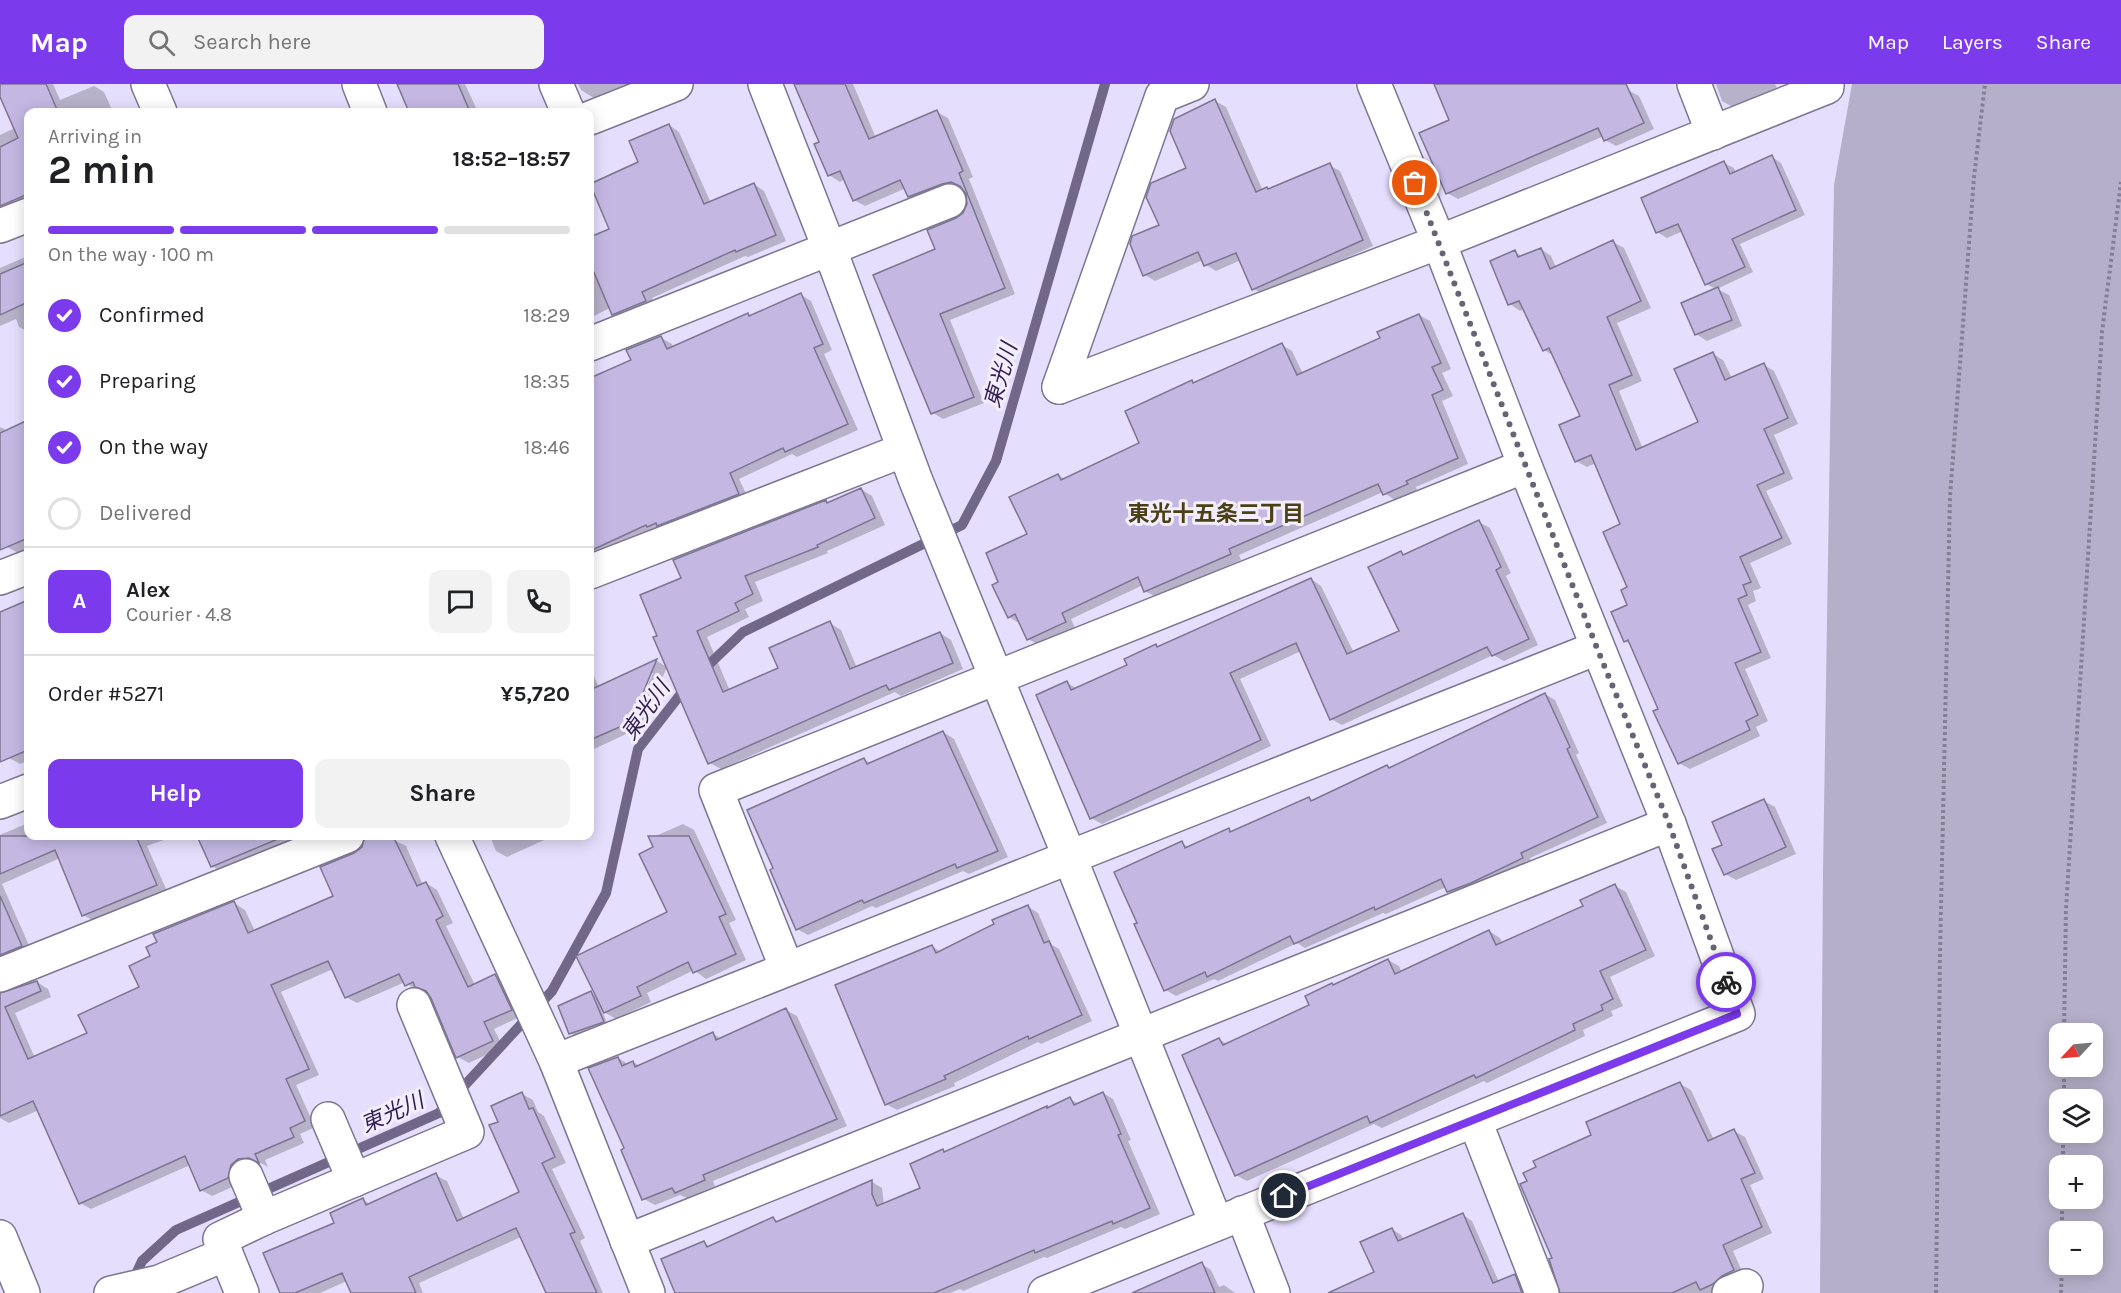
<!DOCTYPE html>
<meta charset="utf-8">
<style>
body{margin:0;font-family:Karla,"Noto Sans JP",sans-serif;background:#f2f2f2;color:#202124;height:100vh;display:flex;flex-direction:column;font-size:22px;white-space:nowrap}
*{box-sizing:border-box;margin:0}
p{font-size:20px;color:#757577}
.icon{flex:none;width:33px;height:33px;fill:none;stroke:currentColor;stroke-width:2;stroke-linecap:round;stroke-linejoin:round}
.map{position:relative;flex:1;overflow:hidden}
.side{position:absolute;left:24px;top:24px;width:570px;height:732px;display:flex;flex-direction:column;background:#fff;border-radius:12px;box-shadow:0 3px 15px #0003}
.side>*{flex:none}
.needle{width:39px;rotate:244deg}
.buttons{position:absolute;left:2049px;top:939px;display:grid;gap:12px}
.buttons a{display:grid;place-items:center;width:54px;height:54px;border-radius:12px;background:#fff;box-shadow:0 3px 15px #0003;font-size:30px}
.pin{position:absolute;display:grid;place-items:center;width:51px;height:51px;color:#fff;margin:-26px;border:3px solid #fff;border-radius:50%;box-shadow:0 2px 6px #0007}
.courier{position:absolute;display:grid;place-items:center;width:60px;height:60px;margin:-30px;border:4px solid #7c3aed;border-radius:50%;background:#fff;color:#222;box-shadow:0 2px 8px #0007}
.head em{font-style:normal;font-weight:700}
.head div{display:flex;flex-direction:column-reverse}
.head{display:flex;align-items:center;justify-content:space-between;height:102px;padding:0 24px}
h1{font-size:39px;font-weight:700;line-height:45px}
.bar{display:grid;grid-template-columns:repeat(4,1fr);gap:9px 6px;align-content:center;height:72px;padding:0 24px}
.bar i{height:8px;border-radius:4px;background:#e0e0e0}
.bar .active{background:#7c3aed}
.bar p{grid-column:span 4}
.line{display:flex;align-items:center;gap:15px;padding:0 24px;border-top:2px solid #e0e0e0}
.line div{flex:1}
.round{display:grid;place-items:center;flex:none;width:63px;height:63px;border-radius:12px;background:#f2f2f2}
ol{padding:0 24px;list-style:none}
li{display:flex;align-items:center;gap:18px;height:66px}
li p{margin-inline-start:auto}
li .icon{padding:6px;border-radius:50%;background:#7c3aed;color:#fff;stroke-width:4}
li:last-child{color:#757577}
li i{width:33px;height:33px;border:3px solid #e0e0e0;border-radius:50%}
.primary-button{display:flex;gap:12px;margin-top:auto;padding:12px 24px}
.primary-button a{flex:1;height:69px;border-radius:12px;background:#7c3aed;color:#fff;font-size:24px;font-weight:700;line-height:69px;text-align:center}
.primary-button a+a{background:#f2f2f2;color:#202124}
header{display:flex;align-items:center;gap:36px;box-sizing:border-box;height:84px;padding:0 30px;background:#7c3aed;color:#fff}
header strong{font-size:28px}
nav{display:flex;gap:33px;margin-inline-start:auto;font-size:21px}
.search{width:420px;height:54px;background:#f2f2f2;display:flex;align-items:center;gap:15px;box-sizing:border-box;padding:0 21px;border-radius:12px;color:#757577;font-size:22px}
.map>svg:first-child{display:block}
</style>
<header>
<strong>Map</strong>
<div class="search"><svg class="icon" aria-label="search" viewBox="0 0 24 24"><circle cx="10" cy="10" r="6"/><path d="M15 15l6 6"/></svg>Search here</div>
<nav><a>Map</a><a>Layers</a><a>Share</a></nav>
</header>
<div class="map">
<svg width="2121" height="1209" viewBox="0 0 2121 1209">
<rect width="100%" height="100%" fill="#e6defd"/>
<path fill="#b6afca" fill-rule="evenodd" d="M1852,0H2121V1209H1820L1823,788L1834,101ZM2060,950H2092V982H2060ZM2060,1016H2092V1048H2060ZM2060,1082H2092V1114H2060ZM2060,1148H2092V1180H2060Z"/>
<g fill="#0003" fill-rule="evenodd">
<path d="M0,0H53L60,16L94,2L104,8L113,28H28V119L0,133V51L15,44L0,10Z"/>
<path d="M398,0H465L478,28H411Z"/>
<path d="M578,0H652L597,16L581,6Z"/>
<path d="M796,0H853L876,54L937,28L948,34L973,93L969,95L1015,210L950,236L984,319L943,335L933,329L937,166L957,136L965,129L969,121L968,110L964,104L954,105L920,118L909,112L906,104L865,122L854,116L845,95L840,98L829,91L821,59Z"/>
<path d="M1435,0H1624L1628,6L1639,12L1654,45L1616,62L1605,56L1604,52L1458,115L1447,109L1451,36Z"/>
<path d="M1716,0H1775L1777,4L1733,23L1722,17Z"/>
<path d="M1215,17L1226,23L1263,107L1269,106L1329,81L1340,87L1373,162L1263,211L1253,204L1241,176L1216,187L1205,180L1203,176L1155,197L1145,191L1161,141L1188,84Z"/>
<path d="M669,41L679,48L711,119L754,100L764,107L786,157L748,173L745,172L652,214L656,223L623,236L613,230L610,224L590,234V155L611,145L640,79Z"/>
<path d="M1772,73L1781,79L1805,131L1740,160L1753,188L1717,205L1729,211L1742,242L1707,257L1696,250L1716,205L1706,200L1683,147L1667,154L1657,148L1724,79L1734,84L1736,89Z"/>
<path d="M1613,158L1624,164L1651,224L1617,239L1642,297L1619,307L1643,365L1700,339L1713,270L1723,276L1732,294L1764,281L1774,287L1798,340L1774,351L1793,395L1766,407L1792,460L1750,479L1761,504L1753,507L1756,517L1748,521L1771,574L1745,585L1768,637L1756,643L1760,652L1690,685L1679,679L1660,626L1632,561L1625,557L1629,522V504L1622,441L1596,379L1587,383L1576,377L1582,333L1554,272L1544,266L1524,225L1520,227L1510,220L1515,168L1523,173L1541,165L1551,172L1556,183Z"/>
<path d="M28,172V248L19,243L16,235L0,242V184Z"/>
<path d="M801,211L811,217L832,266L824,270L858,346L797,373L792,370L739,395L749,416L599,473L590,468V296L633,276L661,254L672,260L673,264L748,231L750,233Z"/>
<path d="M1419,231L1430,237L1451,285L1442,289L1453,312L1442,317L1468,380L1416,403L1417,406L1395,416L1383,408L1239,471L1241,476L1156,513L1145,507L1143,501L1071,535L1075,544L1039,561L1028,555L1019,539L1009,533L1000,499L1029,450L1058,391L1065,395L1141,360L1192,298L1195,300L1282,261L1292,267L1303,290L1382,254Z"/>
<path d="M28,337V464L18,469L7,463L0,446V343L8,347Z"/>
<path d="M861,405L872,412L885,441L827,467L828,469L755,498L763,517L745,525L749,533L707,553L730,607L780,585L830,539L841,546L857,584L940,549L951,556L963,585L901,612L895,608L721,685L710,679L659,552L683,495L826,418L829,420Z"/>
<path d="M1479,438L1490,444L1511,489L1506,492L1538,561L1504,577L1493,571L1342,641L1331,635L1301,567L1240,595L1271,662L1102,740L1091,734L1067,599L1078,605L1129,581L1156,562L1160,564L1311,495L1321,502L1354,569L1401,548V469L1405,472Z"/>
<path d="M28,518V677L20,680L0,669V530Z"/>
<path d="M657,577L667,583L641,643L590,667V583L599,604ZM650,589H653L629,645L627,644Z"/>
<path d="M1545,610L1555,616L1579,669L1576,671L1607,739L1530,774L1532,779L1459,813L1449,807L1446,803L1386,830L1383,829L1305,864L1297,859L1218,897L1214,895L1176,912L1166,906L1139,840L1182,759L1190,764L1229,746L1233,748L1309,714L1314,717L1391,685Z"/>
<path d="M943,648L954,655L1008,773L969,790L963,787L876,824L872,822L808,851L797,845L864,675L871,680Z"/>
<path d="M1764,717L1775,723L1796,770L1736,796L1725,790L1724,761Z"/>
<path d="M28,739V752H175L147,762L167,807L94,837L83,831L60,774L2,800L32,868L0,883V751Z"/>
<path d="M683,740L694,746L736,836L729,839L746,876L706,895L694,886L647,909L651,918L616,935L602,927L608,941L576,952L571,949L591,909L598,913L669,829L655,764L651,754Z"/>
<path d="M199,752H301L302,754L222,788L212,782Z"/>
<path d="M490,752H553L507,773L496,767Z"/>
<path d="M394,756L406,762L423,801L426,799L437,806L453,839L446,842L475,901L495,892L506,898L522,932L494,945L503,963L469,979L458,973L432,912L422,905L417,907L405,898L357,919L346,913L333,885L281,908L319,991L296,1001L315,1043L300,1050L304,1059L265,1076L268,1083L261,1079L250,1081L239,1100L212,1112L201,1106L190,1081L91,1125L80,1119L39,1026L9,1039L0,1034V911L37,898L48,905L51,913L15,929L35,974L89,949L141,904L152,873L234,819L245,826L255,847L335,813Z"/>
<path d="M1615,802L1626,808L1655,872L1610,893L1623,922L1611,927L1613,932L1583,946L1585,952L1487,999L1484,997L1382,1044L1374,1040L1247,1097L1236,1091L1219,955L1228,961L1311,921L1334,902L1388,876L1399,882L1402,889L1489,847L1500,854L1503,860L1585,823Z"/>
<path d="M1027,822L1038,829L1052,861L1059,865L1092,937L1041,960L1038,958L954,999L955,1002L897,1026L886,1020L932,862L941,868Z"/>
<path d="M786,926L797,932L847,1042L713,1097L715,1102L687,1114L680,1111L655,1121L644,1115L626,1065L618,974L628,980L633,978L640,982L713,950L722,955Z"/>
<path d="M1680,1000L1691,1006L1714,1056L1734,1047L1745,1053L1764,1095L1750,1101L1772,1149L1733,1167L1744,1192L1722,1209H1570L1554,1175L1593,1052Z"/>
<path d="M1103,1009L1113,1015L1131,1056L1128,1057L1160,1130L1125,1145L1121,1143L1047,1174L1044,1173L963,1207L960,1205L950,1209H677L704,1159L711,1163L773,1135L779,1138L872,1098L882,1104L884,1121L922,1104L942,1067L946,1069L1070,1015L1079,1020Z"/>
<path d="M522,1010L533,1016L538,1028L544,1032L566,1079L552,1085L585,1154L580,1157L603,1209H547L521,1153L419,1199L423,1209H353L347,1197L320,1209H282L336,1139L363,1116L370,1120L435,1091L447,1097L464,1135L521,1109L500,1038Z"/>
<path d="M1463,1131L1472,1137L1499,1198L1514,1192L1524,1197L1529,1209H1380L1376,1189L1392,1145L1401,1151L1404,1156Z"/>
<path d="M1202,1180L1211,1186L1219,1203L1224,1201L1235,1209H1138Z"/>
</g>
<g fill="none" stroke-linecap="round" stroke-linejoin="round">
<g stroke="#716788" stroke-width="10">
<path d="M700,589L743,548L962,441L996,377L1105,0"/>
<path d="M132,1199L142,1177L176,1146L439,1029L552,907L606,809L638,665L687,602"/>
</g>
</g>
<g fill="#c4b8e3" stroke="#7c7590" stroke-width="1.5">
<path d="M0,0H46L58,28H28V110L0,122V63L18,54L0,13Z"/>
<path d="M397,0H458L470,28H409Z"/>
<path d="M794,0H845L869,55L937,26L963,87L959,89L1005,204L940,230L974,313L931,330L873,191L935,165L927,146L956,134L963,129L967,120L966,110L960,102L951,98L942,100L908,113L900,96L853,117L840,87L828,92L814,60L819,58Z"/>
<path d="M1434,0H1626L1644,39L1604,57L1598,44L1446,110L1419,49L1449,36Z"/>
<path d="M1215,15L1256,108L1267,103L1268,105L1330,79L1363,156L1252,206L1236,169L1204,182L1198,168L1143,192L1130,160L1132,152L1159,141L1146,113L1151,99L1186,84L1170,47L1174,35Z"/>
<path d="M669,40L704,120L754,99L776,151L736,168L735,166L642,208L646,217L612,231L590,179V153L609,145L590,100L638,78L629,57Z"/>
<path d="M1772,71L1796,126L1732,155L1745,183L1705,201L1678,140L1656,149L1641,114L1724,77L1730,90Z"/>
<path d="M1613,156L1641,217L1607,233L1632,291L1609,301L1636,366L1698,338L1674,285L1713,268L1725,296L1764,279L1788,334L1764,345L1784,389L1757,401L1782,454L1740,473L1751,498L1743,501L1747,511L1738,515L1761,568L1735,579L1758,631L1746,637L1750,646L1678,680L1653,627L1658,625L1628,556L1624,558L1611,528L1627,521L1621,506L1627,503L1603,448L1620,440L1591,371L1575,378L1559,341L1580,332L1549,264L1543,267L1519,217L1508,221L1490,177L1515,166L1518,173L1541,164L1550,185Z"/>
<path d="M28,178V218L0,231V190Z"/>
<path d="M1718,203L1732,236L1695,251L1681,219Z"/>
<path d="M801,209L823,260L814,264L848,340L785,368L783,364L730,389L739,410L657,442L656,439L647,443L646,441L590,467V294L631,276L626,266L661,252L667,265L748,229L749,232Z"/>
<path d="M1419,230L1441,279L1432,283L1443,306L1432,311L1458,374L1406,397L1408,400L1383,411L1378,400L1229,465L1231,470L1144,508L1138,493L1062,529L1066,538L1027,556L1015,530L1008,534L992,501L998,498L986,469L1027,450L1009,413L1058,390L1061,396L1139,359L1125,327L1192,296L1193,299L1282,259L1297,291L1380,254L1377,248Z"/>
<path d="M28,336V454L0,466V349Z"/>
<path d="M861,404L875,434L817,461L818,463L745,492L753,510L735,519L739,527L697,547L723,608L778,584L769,564L830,537L850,585L940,548L953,579L889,606L886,601L708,680L653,553L657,552L640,511L681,494L673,476L826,416L827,419Z"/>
<path d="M1479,436L1501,483L1496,486L1529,555L1492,572L1487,563L1330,636L1296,559L1230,589L1261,656L1090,735L1036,611L1067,597L1071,606L1127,581L1124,575L1156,560L1157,563L1311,494L1347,570L1399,547L1368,483L1401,467L1403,471Z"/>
<path d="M28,516V666L0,678V528Z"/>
<path d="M657,575L631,638L590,656V606Z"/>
<path d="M1545,609L1570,663L1567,665L1598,733L1521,769L1523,774L1471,799L1447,808L1441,795L1375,826L1374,823L1294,860L1290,852L1207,893L1205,888L1164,907L1134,840L1137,839L1114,788L1182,757L1185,764L1229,744L1230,748L1309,713L1311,717L1387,681L1389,684Z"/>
<path d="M943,647L998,767L957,784L955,780L864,819L862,816L796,846L770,786L773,784L747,726L864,674L867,680Z"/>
<path d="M1764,715L1786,763L1724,791L1712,765L1722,761L1712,738Z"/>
<path d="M0,752H136L157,801L82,832L55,766L0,790Z"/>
<path d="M197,752H285L211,783Z"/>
<path d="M365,752H393L417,802L426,798L443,832L436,836L468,903L495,890L512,926L484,938L493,957L456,974L431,914L426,907L415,903L413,898L405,902L399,890L345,914L328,877L271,901L309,985L286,995L305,1037L290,1044L294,1053L255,1070L259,1079L249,1074L238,1075L231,1081L228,1094L200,1107L185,1072L79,1120L33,1017L0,1032V909L37,897L41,907L5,923L28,975L87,949L78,931L139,903L129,882L150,872L146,863L157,858L153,850L234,817L248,849L333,812L320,783L354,769L362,763Z"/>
<path d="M648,752H689L726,830L719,833L736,870L693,889L688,878L637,903L641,912L604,929L576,872L667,828L639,770L653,763Z"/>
<path d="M1615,800L1646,866L1600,887L1613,915L1601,921L1603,926L1573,940L1575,946L1476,994L1474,991L1370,1039L1367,1032L1235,1092L1182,971L1219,954L1223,961L1309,921L1305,912L1332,899L1333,901L1388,875L1395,890L1489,846L1496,861L1583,822L1580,816Z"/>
<path d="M0,812L22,862L0,871Z"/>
<path d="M1028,821L1044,859L1049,857L1082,931L1029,955L1028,952L944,992L946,995L885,1021L835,901L932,861L936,869L994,840L992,836Z"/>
<path d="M591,907L604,938L569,950L558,922Z"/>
<path d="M786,924L837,1035L703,1091L705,1096L675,1109L672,1104L642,1116L621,1066L624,1064L588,984L618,973L622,982L633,977L635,983L713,948L716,956Z"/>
<path d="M1680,998L1708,1057L1734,1045L1755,1089L1741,1095L1762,1143L1723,1161L1734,1186L1722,1192L1713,1200L1700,1206L1696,1198L1672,1209H1560L1549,1175L1552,1174L1520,1100L1527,1097L1523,1089L1536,1083L1533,1077L1591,1051L1586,1038Z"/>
<path d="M522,1008L529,1025L533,1024L555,1073L542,1079L575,1148L570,1150L597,1209H546L516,1144L409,1193L416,1209H351L342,1189L295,1209H280L263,1169L334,1139L330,1129L363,1114L366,1121L436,1089L457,1137L519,1108L489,1041L498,1038L491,1022Z"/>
<path d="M1103,1008L1121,1050L1118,1051L1150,1124L1113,1140L1112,1137L1035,1169L1034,1166L934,1209H675L661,1175L704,1157L707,1163L773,1133L776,1138L872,1096V1110L877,1122L920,1104L910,1080L943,1065L944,1068L1047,1022V1024L1070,1013L1074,1021Z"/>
<path d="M1463,1129L1493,1199L1515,1190L1522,1209H1328L1374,1188L1360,1158L1392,1144L1398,1157Z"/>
<path d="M1202,1178L1215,1209H1132Z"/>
</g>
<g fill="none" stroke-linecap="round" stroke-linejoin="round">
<g stroke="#7d7591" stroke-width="36">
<g id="minor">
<path d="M148,0L160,28"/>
<path d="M359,0L370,28"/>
<path d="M556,0L568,28"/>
<path d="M765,0L830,166L916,397L1070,774L1216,1139"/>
<path d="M1694,0L1713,49"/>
<path d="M590,34L676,0"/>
<path d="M0,142L28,131"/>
<path d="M590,260L949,117"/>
<path d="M1059,303L1439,158L1827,3V0"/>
<path d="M1059,303L1162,12L1192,0"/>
<path d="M590,488L904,366"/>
<path d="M0,494L28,483"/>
<path d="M0,718L28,707"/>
<path d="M452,752L556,977L648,1209"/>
<path d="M787,885L716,706L1525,382"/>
<path d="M0,891L347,752"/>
<path d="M556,977L1597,564"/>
<path d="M328,1035L354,1096"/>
<path d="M1475,1037L1542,1209"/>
<path d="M246,1092L264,1134"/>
<path d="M1242,1129L1273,1209"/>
<path d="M0,1153L23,1209"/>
<path d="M627,1157L1669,740"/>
<path d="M111,1209L159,1198L226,1170"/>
<path d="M242,1209L220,1155L264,1134L467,1048L414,921"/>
<path d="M1045,1209L1738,930L1669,740L1525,382L1439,158L1374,0"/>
<path d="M1729,1209L1746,1202"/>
</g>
</g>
<g stroke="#857f95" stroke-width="4" stroke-dasharray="3 3" stroke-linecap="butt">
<path d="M2064,950L2066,825L2102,248L2121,98"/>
<path d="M2064,1016V982"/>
<path d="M2063,1082V1048"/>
<path d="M2062,1148V1114"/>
<path d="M1936,1209L1940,870L1950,413L1974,93L1985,0"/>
<path d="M2061,1209L2062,1180"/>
</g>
<use href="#minor" stroke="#fff" stroke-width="33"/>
</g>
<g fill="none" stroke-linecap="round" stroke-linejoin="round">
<path stroke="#686275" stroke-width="6" stroke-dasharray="0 10.8" d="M1415,99L1597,564L1669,740L1726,898"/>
<path stroke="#7c3aed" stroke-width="8" d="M1284,1112L1737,930L1726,898"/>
</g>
<g text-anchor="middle" stroke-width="6" stroke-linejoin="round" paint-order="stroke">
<g font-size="22" font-style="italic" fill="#321e52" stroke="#f2eefb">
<text transform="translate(1000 291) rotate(-74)" y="8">東光川</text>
<text transform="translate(645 626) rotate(-55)" y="8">東光川</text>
<text transform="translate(392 1028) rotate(-24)" y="8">東光川</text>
</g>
<g font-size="22" font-weight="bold" fill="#4b3f16" stroke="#f2eefb">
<text x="1216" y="437">東光十五条三丁目</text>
</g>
</g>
</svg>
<div class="buttons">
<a><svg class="needle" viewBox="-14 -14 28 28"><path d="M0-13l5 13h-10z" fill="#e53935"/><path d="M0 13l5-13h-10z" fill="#757577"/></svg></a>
<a><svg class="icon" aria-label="layers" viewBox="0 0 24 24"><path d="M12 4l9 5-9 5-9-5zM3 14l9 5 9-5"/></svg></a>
<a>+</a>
<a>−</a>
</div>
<div class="pin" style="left:1415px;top:99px;background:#ea580c"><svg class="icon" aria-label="bag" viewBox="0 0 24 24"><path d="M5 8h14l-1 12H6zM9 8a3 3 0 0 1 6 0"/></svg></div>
<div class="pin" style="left:1284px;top:1112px;background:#1f2937"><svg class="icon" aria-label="home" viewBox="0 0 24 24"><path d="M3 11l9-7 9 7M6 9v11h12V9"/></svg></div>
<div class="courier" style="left:1726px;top:898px"><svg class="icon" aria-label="bike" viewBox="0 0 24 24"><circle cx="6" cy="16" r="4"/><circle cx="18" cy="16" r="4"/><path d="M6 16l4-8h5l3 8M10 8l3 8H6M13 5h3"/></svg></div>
<section class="side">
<div class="head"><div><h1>2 min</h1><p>Arriving in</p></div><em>18:52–18:57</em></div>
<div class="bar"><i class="active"></i><i class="active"></i><i class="active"></i><i></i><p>On the way · 100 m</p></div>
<ol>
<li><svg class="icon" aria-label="check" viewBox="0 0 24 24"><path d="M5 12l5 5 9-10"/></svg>Confirmed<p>18:29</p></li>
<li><svg class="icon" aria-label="check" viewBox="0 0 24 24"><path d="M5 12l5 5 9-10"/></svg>Preparing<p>18:35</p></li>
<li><svg class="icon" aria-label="check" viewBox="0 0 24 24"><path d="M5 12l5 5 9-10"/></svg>On the way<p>18:46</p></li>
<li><i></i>Delivered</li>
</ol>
<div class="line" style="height:108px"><b class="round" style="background:#7c3aed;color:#fff">A</b><div><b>Alex</b><p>Courier · 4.8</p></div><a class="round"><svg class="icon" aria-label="chat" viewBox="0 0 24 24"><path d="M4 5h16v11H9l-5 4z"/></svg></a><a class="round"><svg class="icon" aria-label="phone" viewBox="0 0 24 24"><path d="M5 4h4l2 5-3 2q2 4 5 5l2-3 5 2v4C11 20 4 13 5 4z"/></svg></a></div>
<div class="line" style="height:78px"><div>Order #5271</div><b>¥5,720</b></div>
<div class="primary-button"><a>Help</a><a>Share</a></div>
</section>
</div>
